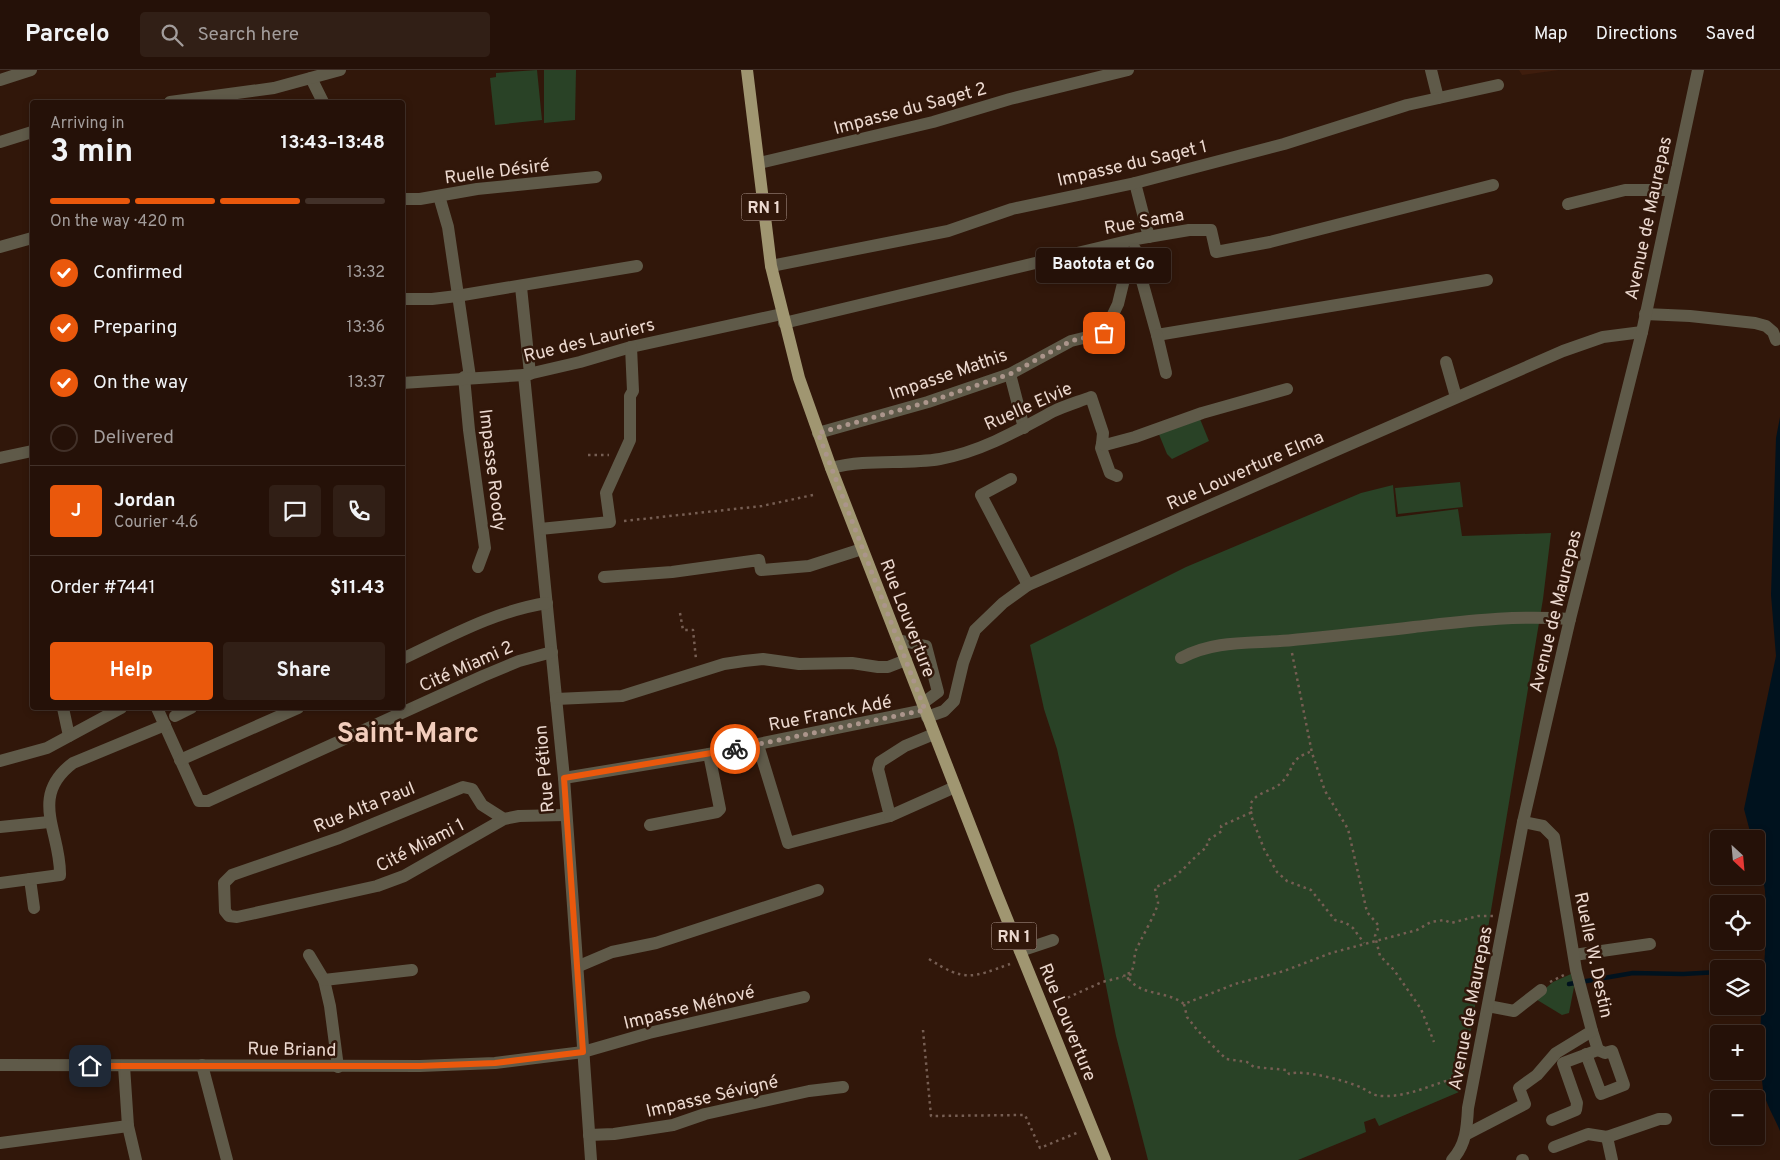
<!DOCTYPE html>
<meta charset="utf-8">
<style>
body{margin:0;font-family:Overpass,sans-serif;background:#311f16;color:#f1f3f6;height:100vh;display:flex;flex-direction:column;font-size:19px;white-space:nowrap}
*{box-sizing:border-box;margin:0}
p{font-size:16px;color:#a39d9c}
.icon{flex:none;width:28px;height:28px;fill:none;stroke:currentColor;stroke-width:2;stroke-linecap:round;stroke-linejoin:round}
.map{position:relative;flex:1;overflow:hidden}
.side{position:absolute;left:30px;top:30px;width:375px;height:610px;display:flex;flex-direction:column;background:#251108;border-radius:5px;box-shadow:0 2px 8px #0003,0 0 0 1px #423129}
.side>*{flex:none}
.needle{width:32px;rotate:154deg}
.buttons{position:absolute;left:1710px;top:760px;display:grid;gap:10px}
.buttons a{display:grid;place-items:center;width:55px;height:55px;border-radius:5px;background:#251108;box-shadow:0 2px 8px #0003,0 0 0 1px #423129;font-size:25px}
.pin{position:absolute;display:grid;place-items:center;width:42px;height:42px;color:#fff;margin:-21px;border-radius:10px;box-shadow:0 2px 8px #0006}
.courier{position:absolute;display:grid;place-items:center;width:50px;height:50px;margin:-25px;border:4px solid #ea580c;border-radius:50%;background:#fff;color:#222;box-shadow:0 1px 6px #0007}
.bubble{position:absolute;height:35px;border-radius:5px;background:#251108;box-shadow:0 2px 8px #0003,0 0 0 1px #423129;font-size:16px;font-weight:700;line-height:35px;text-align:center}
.headline em{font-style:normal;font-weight:700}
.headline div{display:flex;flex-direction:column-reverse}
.headline{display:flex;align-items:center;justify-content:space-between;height:85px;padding:0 20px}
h1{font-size:32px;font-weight:700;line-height:38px}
.bar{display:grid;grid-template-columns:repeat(4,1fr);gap:8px 5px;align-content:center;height:60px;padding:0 20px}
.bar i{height:6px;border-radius:4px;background:#423129}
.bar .active{background:#ea580c}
.bar p{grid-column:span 4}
.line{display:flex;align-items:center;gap:12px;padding:0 20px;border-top:1px solid #423129}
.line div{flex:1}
.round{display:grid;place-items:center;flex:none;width:52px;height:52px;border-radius:5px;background:#311f16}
ol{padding:0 20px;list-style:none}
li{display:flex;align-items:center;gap:15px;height:55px}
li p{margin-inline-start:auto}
li .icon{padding:5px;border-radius:50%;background:#ea580c;color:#fff;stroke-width:4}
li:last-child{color:#a39d9c}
li i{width:28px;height:28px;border:2px solid #423129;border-radius:50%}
.primary-button{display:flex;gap:10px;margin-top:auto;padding:10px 20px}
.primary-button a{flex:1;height:58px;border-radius:5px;background:#ea580c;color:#fff;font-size:20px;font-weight:700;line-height:58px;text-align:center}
.primary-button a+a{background:#311f16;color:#f1f3f6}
header{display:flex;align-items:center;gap:30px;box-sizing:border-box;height:70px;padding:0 25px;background:#251108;border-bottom:1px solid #423129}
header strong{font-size:24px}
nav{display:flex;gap:28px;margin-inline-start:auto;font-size:18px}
.search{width:350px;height:45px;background:#311f16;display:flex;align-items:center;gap:12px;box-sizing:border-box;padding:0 18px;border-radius:5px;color:#a39d9c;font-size:19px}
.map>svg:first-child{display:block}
</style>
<header>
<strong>Parcelo</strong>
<div class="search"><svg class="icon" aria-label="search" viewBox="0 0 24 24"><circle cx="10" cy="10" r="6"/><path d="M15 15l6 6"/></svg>Search here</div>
<nav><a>Map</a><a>Directions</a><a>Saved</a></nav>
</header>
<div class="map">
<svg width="1780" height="1090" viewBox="0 0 1780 1090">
<rect width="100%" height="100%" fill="#31170a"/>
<path fill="#3f1d0d" d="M1519,0H1559L1522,5Z"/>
<g fill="#294226">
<path d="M537,0L542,50L495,55L490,8L496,7V3Z"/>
<path d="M544,0H576L575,50L544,53Z"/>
<path d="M1200,349L1209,371L1172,389L1167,384L1158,362Z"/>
<path d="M1460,412L1463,437L1398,444L1395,418Z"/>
<path d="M1393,415L1396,447L1458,439L1462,466L1551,463L1543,529L1463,1008L1456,1012L1459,1022L1379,1056L1375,1048L1364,1052L1366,1062L1298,1090H1148L1116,966L1074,755L1057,679L1044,639L1030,575L1186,497L1361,423Z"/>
<path d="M1571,904L1574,917L1569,943L1562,945L1534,928L1553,912Z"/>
</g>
<path fill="#00121e" d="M1780,347V1061C1775,1048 1765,1033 1763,1019C1754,954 1770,887 1765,821C1763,803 1756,788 1756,769H1752L1744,739L1776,586L1771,525L1776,368Z"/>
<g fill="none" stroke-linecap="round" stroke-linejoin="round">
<g stroke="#00121e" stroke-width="4.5">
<path d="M1756,899L1765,898"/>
<path d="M1569,914L1633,903L1683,904L1719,902"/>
</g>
<g stroke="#765e53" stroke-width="2.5" stroke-dasharray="2.5 4" stroke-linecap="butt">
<path d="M588,385H609"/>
<path d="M624,451L762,436L813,425"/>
<path d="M680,543L683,560H693L696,589"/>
<path d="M1292,583L1312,683L1325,721L1348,759L1367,842L1379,856L1375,866L1380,886L1394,900L1421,939L1434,972"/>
<path d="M1250,743L1253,742L1250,735C1256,721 1273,722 1282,712C1297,696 1286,691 1312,681"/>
<path d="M929,889C965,912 971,908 1010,894"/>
<path d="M1130,903L1124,904L1125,909L1131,908L1130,903C1136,896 1133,888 1136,880C1140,871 1157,841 1158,833C1158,829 1155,822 1155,817C1177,811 1189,790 1207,777V771L1222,761L1221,756L1250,743L1264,779L1277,802L1287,811L1311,820L1335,850L1346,853L1353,858L1364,873"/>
<path d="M1129,909C1141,926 1169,921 1184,934L1235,914L1284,901L1331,883L1417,860L1431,852L1444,850L1451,853L1478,846H1493"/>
<path d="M1550,912L1564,905"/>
<path d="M1056,933L1102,912L1123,907"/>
<path d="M1184,934L1187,947L1198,961L1226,989L1247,992L1254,997L1287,1000L1289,1004C1303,999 1348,1011 1362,1018C1370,1022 1373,1026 1383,1026C1410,1027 1434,1013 1460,1007"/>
<path d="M923,960L931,1046L1025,1045L1040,1078L1079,1062"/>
</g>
<g stroke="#5f5a49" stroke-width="12">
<path d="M1431,0L1438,28"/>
<path d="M311,8L323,32"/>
<path d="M0,10L31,0"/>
<path d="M170,32L274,18L340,0"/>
<path d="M0,72L32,62"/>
<path d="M759,93L933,52L1010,29L1128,0"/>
<path d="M1135,113L1149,167"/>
<path d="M439,126L448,157L470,307"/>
<path d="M402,129H420L477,119L596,107"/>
<path d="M1568,134L1625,120H1672"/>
<path d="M0,177L32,168"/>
<path d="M1134,182L1157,265L1487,210"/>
<path d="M771,196L948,161L1012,139L1135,113L1284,74L1407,35L1498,15"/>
<path d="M521,217L530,304"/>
<path d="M402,229H432L457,226L637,196"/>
<path d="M1645,244L1690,246L1755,253L1766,256L1773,262L1776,270"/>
<path d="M784,253L1136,169L1189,160H1211L1216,182L1270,172L1493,115"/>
<path d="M1157,265L1166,303"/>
<path d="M1446,292L1456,327"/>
<path d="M1010,304L1024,358"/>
<path d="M524,305L564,708L591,1090"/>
<path d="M464,307L469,360L485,478L478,497"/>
<path d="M402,313L524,305L580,292L631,277L782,244"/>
<path d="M818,363L928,332L1010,304L1071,271L1104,263L1118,234L1127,197L1135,179"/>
<path d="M1102,374L1101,378L1110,403L1117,406"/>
<path d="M0,388L32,381"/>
<path d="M831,398C869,388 903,395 940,389C980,382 1017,361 1052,342C1064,336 1078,332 1091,327L1103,363L1102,374L1105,375L1135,367L1202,343L1287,319"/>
<path d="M1011,409L981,425L1028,515"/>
<path d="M540,459L610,452L606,423L630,370V326L633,321L631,277"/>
<path d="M604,507L672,502L759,490L761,500L809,496L862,479"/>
<path d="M898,570L926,576L938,622L923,633"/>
<path d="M1181,588C1215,569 1255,574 1293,570C1333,566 1374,562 1414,557C1469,551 1514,545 1570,549"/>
<path d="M402,589C449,567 495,541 547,533"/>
<path d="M556,629L622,626L724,594L744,591L763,589L799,594L852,593L878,597H888L906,590"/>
<path d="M63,638L69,666"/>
<path d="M157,638L199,731H208L483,606L519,591L552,582"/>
<path d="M175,646L191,638"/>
<path d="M927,647L944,641L954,631L963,593L975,560L1003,533L1028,515L1563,281L1603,267L1642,262"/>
<path d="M758,675L788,773L890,746L878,699L880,692L905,676L934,664"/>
<path d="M180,690L298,638"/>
<path d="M0,691L47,678L121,638"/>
<path d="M564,708L709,684L925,640"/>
<path d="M890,746L955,717"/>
<path d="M504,749L482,735L472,719L463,717L339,768L232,805L224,813L225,841L229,846L237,847L377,816L404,806L504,749L519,746L566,745"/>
<path d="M650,755L717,742L720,739L709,684"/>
<path d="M0,757L49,752"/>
<path d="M30,809L34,838"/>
<path d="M0,813L60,805C61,762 28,727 73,693L165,655"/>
<path d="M1020,881L1053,870"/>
<path d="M309,885L324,910L330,936L338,997"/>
<path d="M1574,885L1650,874"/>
<path d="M579,896L612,882L656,873L818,820"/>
<path d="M324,910L412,900"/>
<path d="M1488,936L1514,941L1541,920"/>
<path d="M1586,984L1601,1024L1624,1015L1612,981L1605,983L1598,980"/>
<path d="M0,995L420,996L495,993L583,982L649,963L804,927"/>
<path d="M202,995L227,1090"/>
<path d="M124,996L128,1056L136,1090"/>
<path d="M1552,1050L1576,1040L1577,1033L1563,993L1598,980L1592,961"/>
<path d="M1467,1064L1525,1034L1519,1018L1537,1005L1556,983L1592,961L1576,900L1554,767L1543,756L1523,752"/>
<path d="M589,1065L614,1064L673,1055L705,1044L809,1021L843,1017"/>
<path d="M1607,1067L1612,1090"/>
<path d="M0,1073L128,1056"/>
<path d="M1554,1077L1588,1064L1607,1067L1659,1049H1666"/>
<path d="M1452,1090C1466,1075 1467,1058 1468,1038L1523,752L1570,549L1642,262L1698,0"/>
<path d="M1522,1090H1523"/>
</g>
<path stroke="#a09671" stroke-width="12" d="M747,0L771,196L799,308L831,398L996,822L1105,1090"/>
</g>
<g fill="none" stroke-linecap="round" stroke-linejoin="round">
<path stroke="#ab958b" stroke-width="5" stroke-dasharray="0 9" d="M735,679L925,640L818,363L928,332L1010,304L1071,271L1104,263"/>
<path stroke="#ea580c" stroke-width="6" d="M90,996H420L495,993L583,982L564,708L735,679"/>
</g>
<g text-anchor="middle" stroke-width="5" stroke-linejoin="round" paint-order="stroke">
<g fill="#31170a" stroke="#b49f95" stroke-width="1">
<rect x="741.5" y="123.5" width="45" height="27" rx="4"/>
<rect x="991.5" y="852.5" width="45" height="27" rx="4"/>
</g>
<g font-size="16" font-weight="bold" fill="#ecd9d0">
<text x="764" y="143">RN 1</text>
<text x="1014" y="872">RN 1</text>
</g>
<g font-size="18" fill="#ecd9d0" stroke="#31170a">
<text transform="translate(910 38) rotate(-15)" y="6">Impasse du Saget 2</text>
<text transform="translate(1132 93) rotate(-13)" y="6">Impasse du Saget 1</text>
<text transform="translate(497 101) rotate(-7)" y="6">Ruelle Désiré</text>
<text transform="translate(1648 148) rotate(-78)" y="6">Avenue de Maurepas</text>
<text transform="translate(1144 151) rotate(-10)" y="6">Rue Sama</text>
<text transform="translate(589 270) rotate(-14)" y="6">Rue des Lauriers</text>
<text transform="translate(948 304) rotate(-19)" y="6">Impasse Mathis</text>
<text transform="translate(1028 336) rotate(-24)" y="6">Ruelle Elvie</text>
<text transform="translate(493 400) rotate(83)" y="6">Impasse Roody</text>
<text transform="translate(1245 400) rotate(-24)" y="6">Rue Louverture Elma</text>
<text transform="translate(1555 541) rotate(-76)" y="6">Avenue de Maurepas</text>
<text transform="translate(908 548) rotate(69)" y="6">Rue Louverture</text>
<text transform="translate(466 596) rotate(-24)" y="6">Cité Miami 2</text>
<text transform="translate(830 643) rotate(-11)" y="6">Rue Franck Adé</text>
<text transform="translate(544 699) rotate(-95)" y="6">Rue Pétion</text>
<text transform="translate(364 737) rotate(-22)" y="6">Rue Alta Paul</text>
<text transform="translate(420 775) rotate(-27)" y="6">Cité Miami 1</text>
<text transform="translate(1594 885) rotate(78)" y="6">Ruelle W. Destin</text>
<text transform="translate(689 937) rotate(-14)" y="6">Impasse Méhové</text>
<text transform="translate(1470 938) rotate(-79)" y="6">Avenue de Maurepas</text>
<text transform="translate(1068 952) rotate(68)" y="6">Rue Louverture</text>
<text transform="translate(292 979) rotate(1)" y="6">Rue Briand</text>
<text transform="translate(712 1026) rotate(-13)" y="6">Impasse Sévigné</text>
</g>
<g font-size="28" font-weight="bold" fill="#f2cdbc" stroke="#31170a">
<text x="408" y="672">Saint-Marc</text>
</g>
</g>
</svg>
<div class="buttons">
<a><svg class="needle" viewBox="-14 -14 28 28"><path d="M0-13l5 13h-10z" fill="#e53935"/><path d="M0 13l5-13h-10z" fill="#a39d9c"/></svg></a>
<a><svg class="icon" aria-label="locate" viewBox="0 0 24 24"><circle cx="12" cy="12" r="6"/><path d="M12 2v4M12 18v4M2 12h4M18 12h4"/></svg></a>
<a><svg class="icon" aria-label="layers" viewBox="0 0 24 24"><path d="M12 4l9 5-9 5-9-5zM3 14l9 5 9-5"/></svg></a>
<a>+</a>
<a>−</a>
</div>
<div class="pin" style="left:1104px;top:263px;background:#ea580c"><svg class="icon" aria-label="bag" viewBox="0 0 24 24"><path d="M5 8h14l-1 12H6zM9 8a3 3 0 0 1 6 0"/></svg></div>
<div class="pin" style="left:90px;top:996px;background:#1f2937"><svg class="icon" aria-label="home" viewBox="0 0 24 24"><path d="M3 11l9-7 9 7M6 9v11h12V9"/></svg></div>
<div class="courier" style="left:735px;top:679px"><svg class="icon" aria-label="bike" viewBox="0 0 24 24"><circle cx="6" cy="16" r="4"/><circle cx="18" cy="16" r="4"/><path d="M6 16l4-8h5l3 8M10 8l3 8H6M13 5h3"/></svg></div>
<div class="bubble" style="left:1036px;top:178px;width:135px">Baotota et Go</div>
<section class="side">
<div class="headline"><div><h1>3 min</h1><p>Arriving in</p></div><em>13:43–13:48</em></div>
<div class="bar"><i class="active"></i><i class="active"></i><i class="active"></i><i></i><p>On the way · 420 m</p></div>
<ol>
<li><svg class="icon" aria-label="check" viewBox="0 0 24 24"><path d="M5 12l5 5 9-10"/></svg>Confirmed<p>13:32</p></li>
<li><svg class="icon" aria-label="check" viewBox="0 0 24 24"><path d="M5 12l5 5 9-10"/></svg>Preparing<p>13:36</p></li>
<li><svg class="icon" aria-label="check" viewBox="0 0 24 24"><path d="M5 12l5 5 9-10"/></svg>On the way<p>13:37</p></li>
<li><i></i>Delivered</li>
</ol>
<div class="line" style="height:90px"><b class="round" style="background:#ea580c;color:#fff">J</b><div><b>Jordan</b><p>Courier · 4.6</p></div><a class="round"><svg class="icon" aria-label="chat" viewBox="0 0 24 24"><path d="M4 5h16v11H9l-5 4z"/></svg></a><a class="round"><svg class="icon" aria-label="phone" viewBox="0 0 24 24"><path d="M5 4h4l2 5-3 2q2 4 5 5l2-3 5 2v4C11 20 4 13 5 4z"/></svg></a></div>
<div class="line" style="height:65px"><div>Order #7441</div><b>$11.43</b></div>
<div class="primary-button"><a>Help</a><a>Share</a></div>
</section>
</div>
